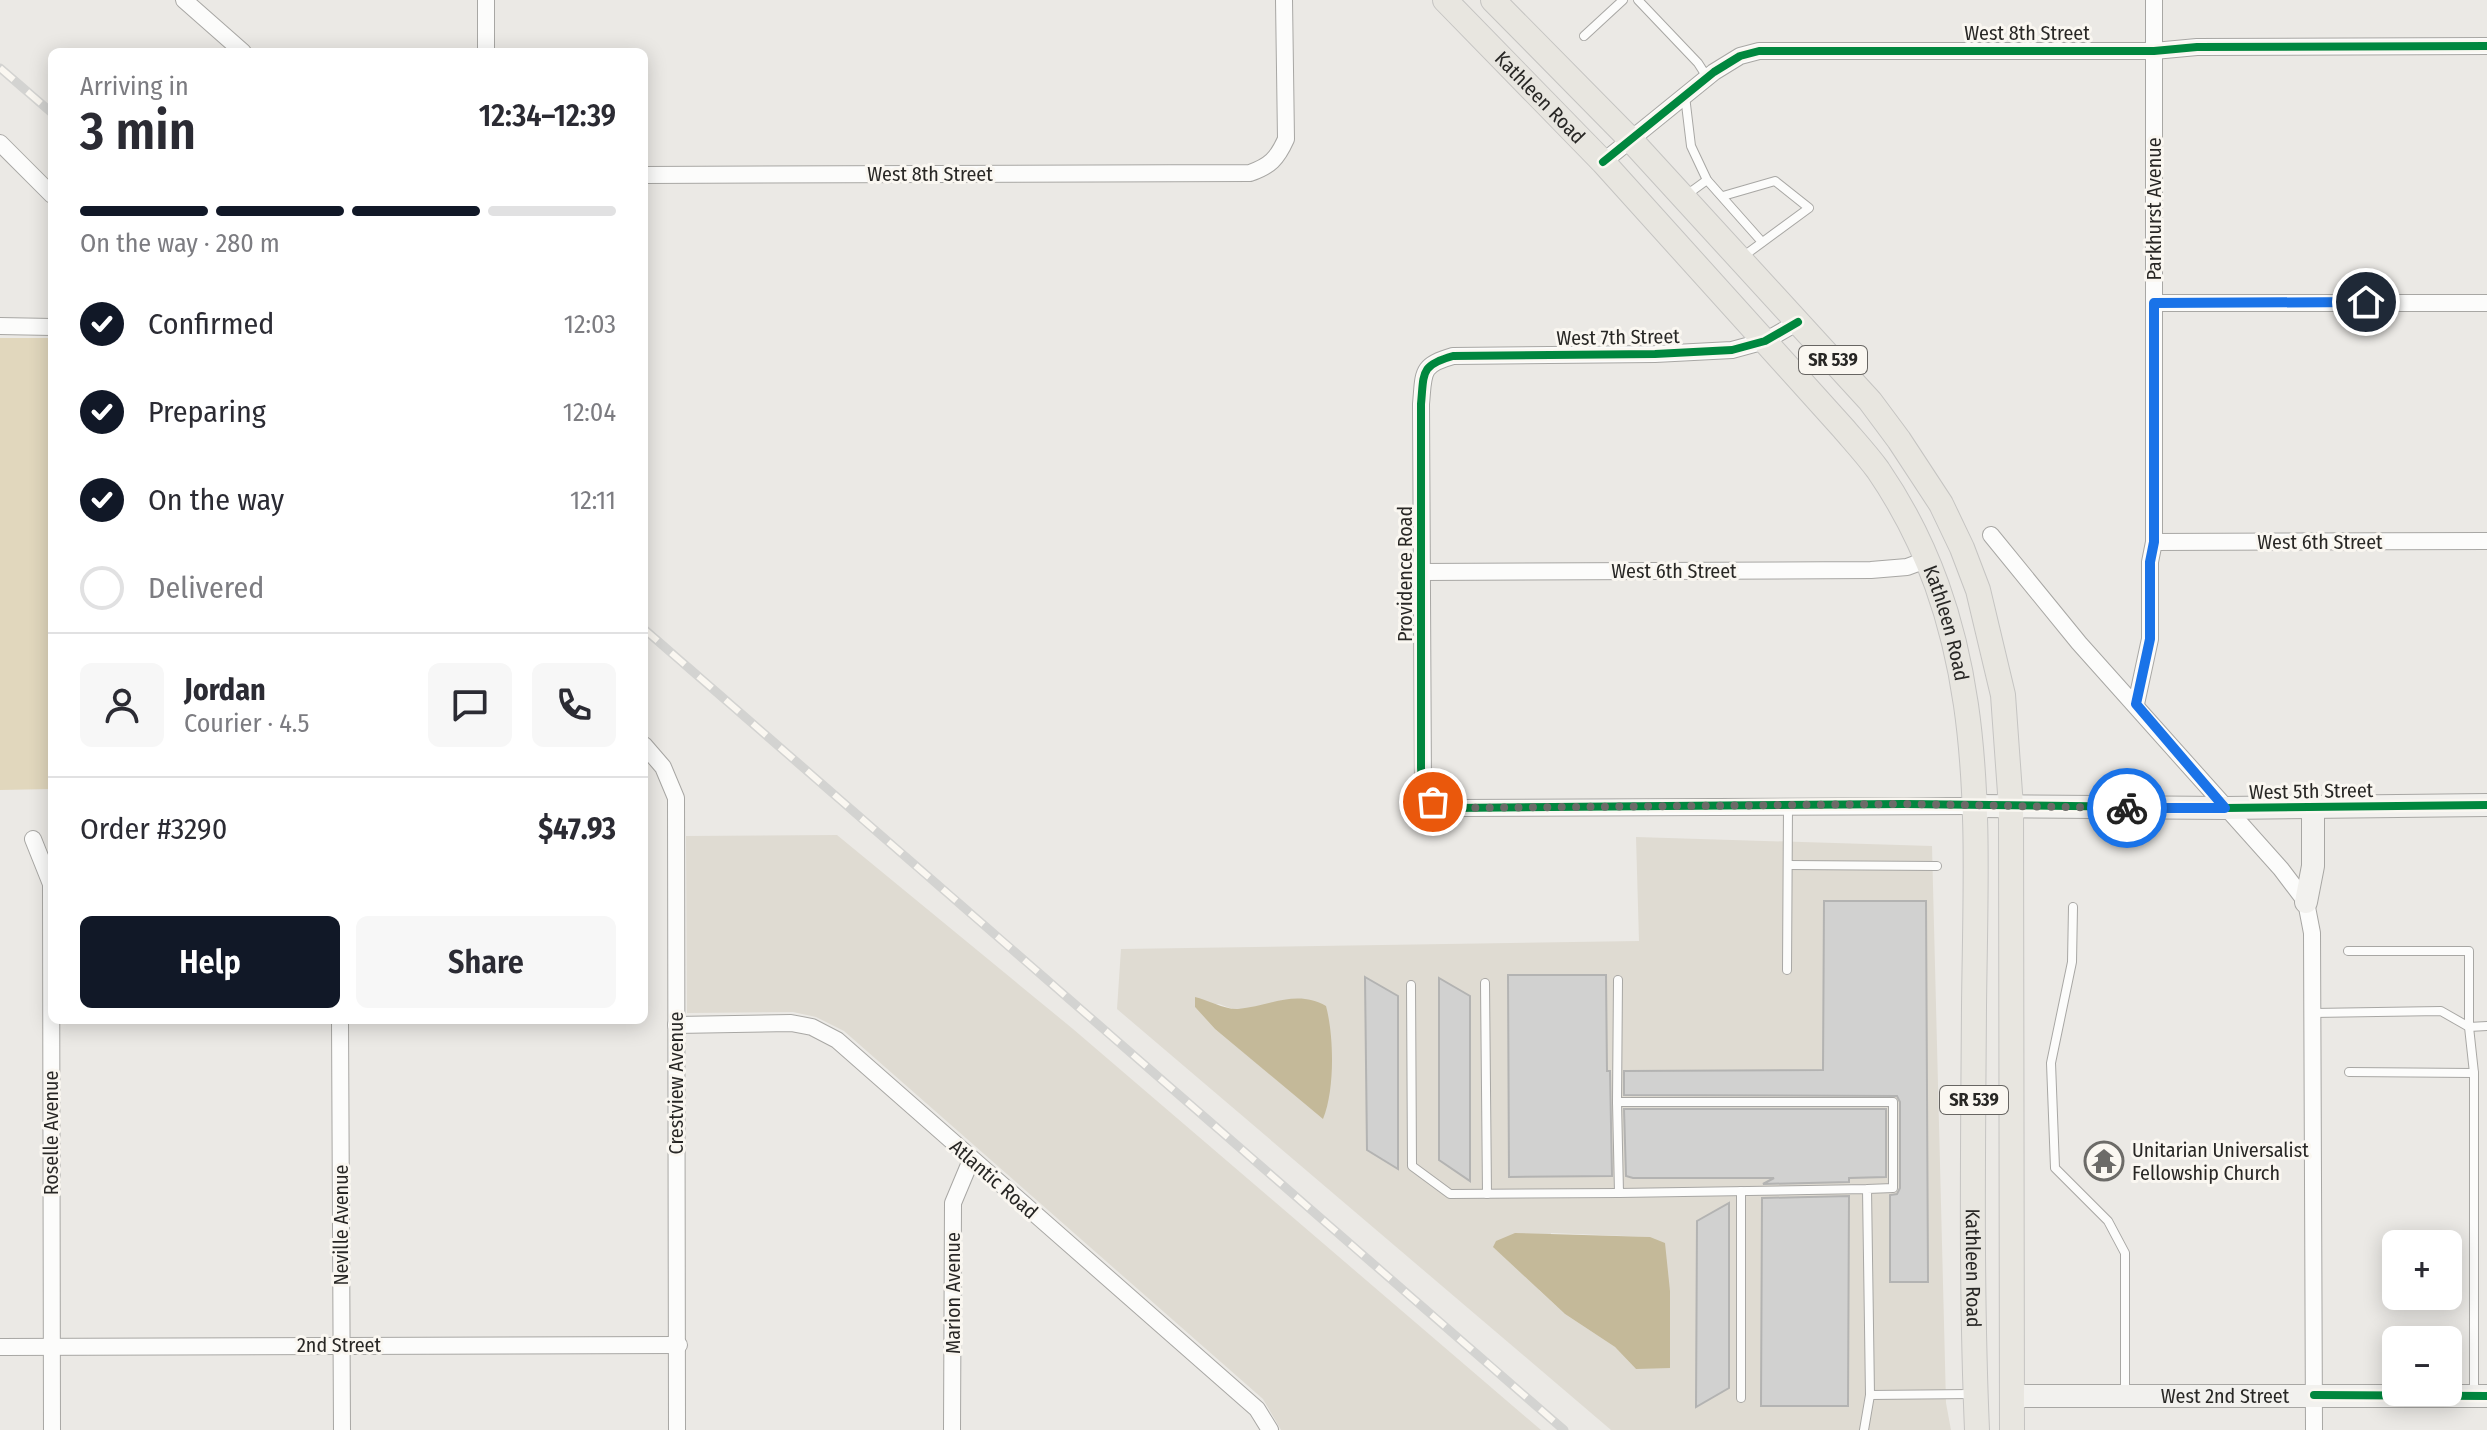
<!DOCTYPE html>
<meta charset="utf-8">
<style>
body{margin:0;font-family:"Fira Sans Condensed",sans-serif;background:#f7f7f7;color:#2b2b33;height:100vh;display:flex;flex-direction:column;font-size:30px;white-space:nowrap}
*{box-sizing:border-box;margin:0}
p{font-size:26px;color:#7c7c81}
.icon{flex:none;width:44px;height:44px;fill:none;stroke:currentColor;stroke-width:2;stroke-linecap:round;stroke-linejoin:round}
.map{position:relative;flex:1;overflow:hidden}
.sheet{position:absolute;left:48px;top:48px;width:600px;height:976px;display:flex;flex-direction:column;background:#fff;border-radius:12px;box-shadow:0 4px 20px #0003}
.sheet>*{flex:none}
.fabs{position:absolute;left:2382px;top:1230px;display:grid;gap:16px}
.fabs a{display:grid;place-items:center;width:80px;height:80px;border-radius:12px;background:#fff;box-shadow:0 4px 20px #0003;font-size:40px}
.pin{position:absolute;display:grid;place-items:center;width:68px;height:68px;color:#fff;margin:-34px;border:4px solid #fff;border-radius:50%;box-shadow:0 2px 8px #0007}
.courier{position:absolute;display:grid;place-items:center;width:80px;height:80px;margin:-40px;border:6px solid #1a73e8;border-radius:50%;background:#fff;color:#222;box-shadow:0 2px 10px #0007}
.overview em{font-style:normal;font-weight:600}
.overview div{display:flex;flex-direction:column-reverse}
.overview{display:flex;align-items:center;justify-content:space-between;height:136px;padding:0 32px}
h1{font-size:52px;font-weight:600;line-height:60px}
.bar{display:grid;grid-template-columns:repeat(4,1fr);gap:12px 8px;align-content:center;height:96px;padding:0 32px}
.bar i{height:10px;border-radius:6px;background:#e1e1e2}
.bar .on{background:#111827}
.bar p{grid-column:span 4}
.line{display:flex;align-items:center;gap:20px;padding:0 32px;border-top:2px solid #e1e1e2}
.line div{flex:1}
.round{display:grid;place-items:center;flex:none;width:84px;height:84px;border-radius:12px;background:#f7f7f7}
ol{padding:0 32px;list-style:none}
li{display:flex;align-items:center;gap:24px;height:88px}
li p{margin-inline-start:auto}
li .icon{padding:8px;border-radius:50%;background:#111827;color:#fff;stroke-width:4}
li:last-child{color:#7c7c81}
li i{width:44px;height:44px;border:4px solid #e1e1e2;border-radius:50%}
.primary-button{display:flex;gap:16px;margin-top:auto;padding:16px 32px}
.primary-button a{flex:1;height:92px;border-radius:12px;background:#111827;color:#fff;font-size:32px;font-weight:600;line-height:92px;text-align:center}
.primary-button a+a{background:#f7f7f7;color:#2b2b33}
.map>svg:first-child{display:block}
</style>
<div class="map">
<svg width="2487" height="1430" viewBox="0 0 2487 1430">
<rect width="100%" height="100%" fill="#ebe9e5"/>
<g fill="#dfdbd2" fill-rule="evenodd">
<path d="M837,835L1073,1029L1541,1430H1281L1263,1399L844,1031L816,1017L793,1012L687,1013L686,836Z"/>
<path d="M1636,837L1932,846L1946,1403L1951,1430H1611L1117,1009L1121,949L1639,941ZM1219,1004L1235,1010L1330,1082L1323,1118L1215,1029L1195,1007ZM1551,1233L1650,1237L1670,1291L1636,1369L1615,1347L1565,1314L1539,1290Z"/>
</g>
<path fill="#e1d7bd" d="M0,338H52V789L0,790Z"/>
<g fill="#c4b999">
<path d="M1195,997C1207,1000 1226,1010 1238,1009C1269,1006 1297,989 1326,1006C1334,1036 1335,1090 1323,1119L1215,1029L1195,1007Z"/>
<path d="M1515,1233L1650,1237L1665,1243L1670,1291V1368L1636,1369L1615,1347L1565,1314L1493,1247L1496,1241Z"/>
</g>
<g fill="#d1d1d0" stroke="#b3b3b2" stroke-width="2">
<path d="M1824,901H1926L1928,1282H1890V1195L1897,1194L1900,1188V1102L1897,1096L1624,1095V1071L1823,1070Z"/>
<path d="M1508,975H1606L1607,1071H1610L1612,1176L1509,1177Z"/>
<path d="M1365,977L1398,996V1169L1367,1150Z"/>
<path d="M1439,978L1470,996V1181L1439,1160Z"/>
<path d="M1624,1109H1886V1177L1849,1178V1182L1763,1184L1774,1178H1633L1626,1176Z"/>
<path d="M1849,1196L1848,1406H1761L1762,1198Z"/>
<path d="M1729,1203V1388L1696,1407L1697,1221Z"/>
</g>
<g fill="none" stroke-linecap="round" stroke-linejoin="round">
<g stroke="#a8a7a4" stroke-width="10">
<g id="lane">
<path d="M1638,0L1698,63L1707,77"/>
<path d="M1584,36L1623,0"/>
<path d="M1685,96L1691,146L1707,180L1762,242"/>
<path d="M1685,196L1707,180"/>
<path d="M1723,196L1775,181L1809,208L1741,258"/>
<path d="M1788,865L1937,866"/>
<path d="M2073,907L2072,962L2051,1063L2055,1168L2108,1221L2125,1253V1395"/>
<path d="M2348,951H2469V1027L2487,1026"/>
<path d="M1787,970L1788,806"/>
<path d="M1485,983L1487,1194"/>
<path d="M1411,985L1412,1166L1450,1194L1619,1193"/>
<path d="M2313,1013L2441,1011L2469,1027L2474,1073V1395"/>
<path d="M2349,1072L2474,1073"/>
<path d="M1617,1102L1618,980"/>
<path d="M1867,1189L1619,1193L1617,1102H1893V1188L1867,1189L1870,1395"/>
<path d="M1741,1191V1398"/>
<path d="M1864,1430L1870,1395L1972,1394"/>
</g>
</g>
<g stroke="#a8a7a4" stroke-width="18">
<g id="street">
<path d="M184,0L243,52"/>
<path d="M486,0V52"/>
<path d="M0,143L52,195"/>
<path d="M1603,162L1714,72L1740,56L1759,51H2154L2197,47L2487,46"/>
<path d="M644,175L1250,173C1270,166 1277,159 1286,139L1284,0"/>
<path d="M2154,303H2487"/>
<path d="M1798,322L1765,341L1732,350L1655,354L1453,356C1420,365 1424,373 1421,404L1423,789L1433,802L1453,808L1975,806"/>
<path d="M0,326L52,327"/>
<path d="M1991,535L2079,643L2281,869L2306,902L2312,933L2314,1430"/>
<path d="M2154,542L2487,541"/>
<path d="M1421,572L1871,570L1907,567L1926,560"/>
<path d="M2136,704L2150,639V562L2154,542V0"/>
<path d="M644,745L663,767L676,798L677,1430"/>
<path d="M33,839L51,884L52,1430"/>
<path d="M340,1020L342,1430"/>
<path d="M676,1025L791,1023L812,1027L837,1040L1257,1409L1270,1430"/>
<path d="M0,1347L679,1345"/>
<path d="M952,1430L953,1203L971,1160"/>
</g>
</g>
<g stroke="#a8a7a4" stroke-width="24">
<g id="secondary">
<path d="M1975,806L2225,808L2487,805"/>
<path d="M2306,902L2313,866V807"/>
<path id="s1" d="M2013,1396H2487"/>
</g>
</g>
<g stroke="#c5c4c2" stroke-width="26">
<g id="primary">
<path id="s2" d="M1445,0L1603,162L1843,428C1855,442 1867,455 1878,470C1991,635 1976,818 1974,1007C1973,1147 1971,1290 1977,1430"/>
<path d="M1493,0L1630,139L1870,401L1899,440L1941,504L1962,548L1978,590L2003,695L2011,807L2012,1430"/>
</g>
</g>
<use href="#lane" stroke="#fcfcfb" stroke-width="8"/>
<use href="#street" stroke="#fcfcfb" stroke-width="16"/>
<use href="#secondary" stroke="#f2f1ee" stroke-width="22"/>
<use href="#primary" stroke="#e8e6e0" stroke-width="24"/>
<g stroke="#d3d3d1" stroke-width="9">
<g id="rail">
<path d="M0,68L52,113"/>
<path d="M644,629L1564,1430"/>
</g>
</g>
<use href="#rail" stroke="#faf7f1" stroke-width="6" stroke-dasharray="18" stroke-linecap="butt"/>
<g stroke="#faf7f1" stroke-width="13">
<g id="cycleway">
<path d="M1603,162L1714,72L1740,56L1759,51H2154L2197,47L2487,46"/>
<path d="M1798,322L1765,341L1732,350L1655,354L1453,356C1420,365 1424,373 1421,404V768C1423,796 1426,800 1453,808L1904,804L2225,808L2487,805"/>
<path d="M2314,1395L2487,1396"/>
</g>
</g>
<use href="#cycleway" stroke="#00873e" stroke-width="8"/>
</g>
<g fill="none" stroke-linecap="round" stroke-linejoin="round">
<path stroke="#6c6b68" stroke-width="8" stroke-dasharray="0 14.4" d="M1433,802L1453,808L1904,804L2127,808"/>
<path stroke="#1a73e8" stroke-width="10" d="M2127,808H2225L2136,704L2150,639V562L2154,542V303L2366,302"/>
</g>
<defs>
<g id="temple-ring" transform="scale(2)"><circle r="9.5" fill="#faf7f1" stroke="#6c6b68" stroke-width="1.5"/><path d="M0-6L5-2H3V0L6.5 2.5H4V6H1.5V3h-3V6H-4V2.5H-6.5L-3 0V-2H-5Z" fill="#6c6b68"/></g>
</defs>
<g fill-rule="evenodd">
<use href="#temple-ring" x="2104" y="1161"/>
</g>
<g text-anchor="middle" stroke-width="6" stroke-linejoin="round" paint-order="stroke">
<g fill="#faf7f1" stroke="#676562" stroke-width="2">
<rect x="1799" y="346" width="68" height="28" rx="6"/>
<rect x="1940" y="1086" width="68" height="28" rx="6"/>
</g>
<g font-size="18" font-weight="bold" fill="#282725">
<text x="1833" y="366">SR 539</text>
<text x="1974" y="1106">SR 539</text>
</g>
<g font-size="20" fill="#282725" stroke="#faf7f1">
<text x="2027" y="40">West 8th Street</text>
<text dy="7" stroke="none"><textPath href="#s2" startOffset="136">Kathleen Road</textPath></text>
<text x="930" y="181">West 8th Street</text>
<text transform="translate(2154 209) rotate(-90)" y="7">Parkhurst Avenue</text>
<text transform="translate(1618 337) rotate(-1)" y="7">West 7th Street</text>
<text x="2320" y="549">West 6th Street</text>
<text x="1674" y="578">West 6th Street</text>
<text transform="translate(1405 574) rotate(-90)" y="7">Providence Road</text>
<text dy="7" stroke="none"><textPath href="#s2" startOffset="808">Kathleen Road</textPath></text>
<text transform="translate(2311 791) rotate(-1)" y="7">West 5th Street</text>
<text transform="translate(676 1083) rotate(-90)" y="7">Crestview Avenue</text>
<text transform="translate(51 1133) rotate(-90)" y="7">Roselle Avenue</text>
<text transform="translate(994 1179) rotate(41)" y="7">Atlantic Road</text>
<text transform="translate(341 1225) rotate(-90)" y="7">Neville Avenue</text>
<text dy="7" stroke="none"><textPath href="#s2" startOffset="1456">Kathleen Road</textPath></text>
<text transform="translate(953 1293) rotate(-90)" y="7">Marion Avenue</text>
<text x="339" y="1352">2nd Street</text>
<text dy="7" stroke="none"><textPath href="#s1" startOffset="212">West 2nd Street</textPath></text>
</g>
<g font-size="20" fill="#282725" stroke="#faf7f1" text-anchor="start">
<text x="2132" y="1157">Unitarian Universalist<tspan x="2132" dy="23">Fellowship Church</tspan></text>
</g>
</g>
</svg>
<div class="fabs">
<a>+</a>
<a>−</a>
</div>
<div class="pin" style="left:1433px;top:802px;background:#ea580c"><svg class="icon" aria-label="bag" viewBox="0 0 24 24"><path d="M5 8h14l-1 12H6zM9 8a3 3 0 0 1 6 0"/></svg></div>
<div class="pin" style="left:2366px;top:302px;background:#1f2937"><svg class="icon" aria-label="home" viewBox="0 0 24 24"><path d="M3 11l9-7 9 7M6 9v11h12V9"/></svg></div>
<div class="courier" style="left:2127px;top:808px"><svg class="icon" aria-label="bike" viewBox="0 0 24 24"><circle cx="6" cy="16" r="4"/><circle cx="18" cy="16" r="4"/><path d="M6 16l4-8h5l3 8M10 8l3 8H6M13 5h3"/></svg></div>
<section class="sheet">
<div class="overview"><div><h1>3 min</h1><p>Arriving in</p></div><em>12:34–12:39</em></div>
<div class="bar"><i class="on"></i><i class="on"></i><i class="on"></i><i></i><p>On the way · 280 m</p></div>
<ol>
<li><svg class="icon" aria-label="check" viewBox="0 0 24 24"><path d="M5 12l5 5 9-10"/></svg>Confirmed<p>12:03</p></li>
<li><svg class="icon" aria-label="check" viewBox="0 0 24 24"><path d="M5 12l5 5 9-10"/></svg>Preparing<p>12:04</p></li>
<li><svg class="icon" aria-label="check" viewBox="0 0 24 24"><path d="M5 12l5 5 9-10"/></svg>On the way<p>12:11</p></li>
<li><i></i>Delivered</li>
</ol>
<div class="line" style="height:144px"><a class="round"><svg class="icon" aria-label="person" viewBox="0 0 24 24"><circle cx="12" cy="8" r="4"/><path d="M4 21q1-7 8-7t8 7"/></svg></a><div><b>Jordan</b><p>Courier · 4.5</p></div><a class="round"><svg class="icon" aria-label="chat" viewBox="0 0 24 24"><path d="M4 5h16v11H9l-5 4z"/></svg></a><a class="round"><svg class="icon" aria-label="phone" viewBox="0 0 24 24"><path d="M5 4h4l2 5-3 2q2 4 5 5l2-3 5 2v4C11 20 4 13 5 4z"/></svg></a></div>
<div class="line" style="height:104px"><div>Order #3290</div><b>$47.93</b></div>
<div class="primary-button"><a>Help</a><a>Share</a></div>
</section>
</div>
